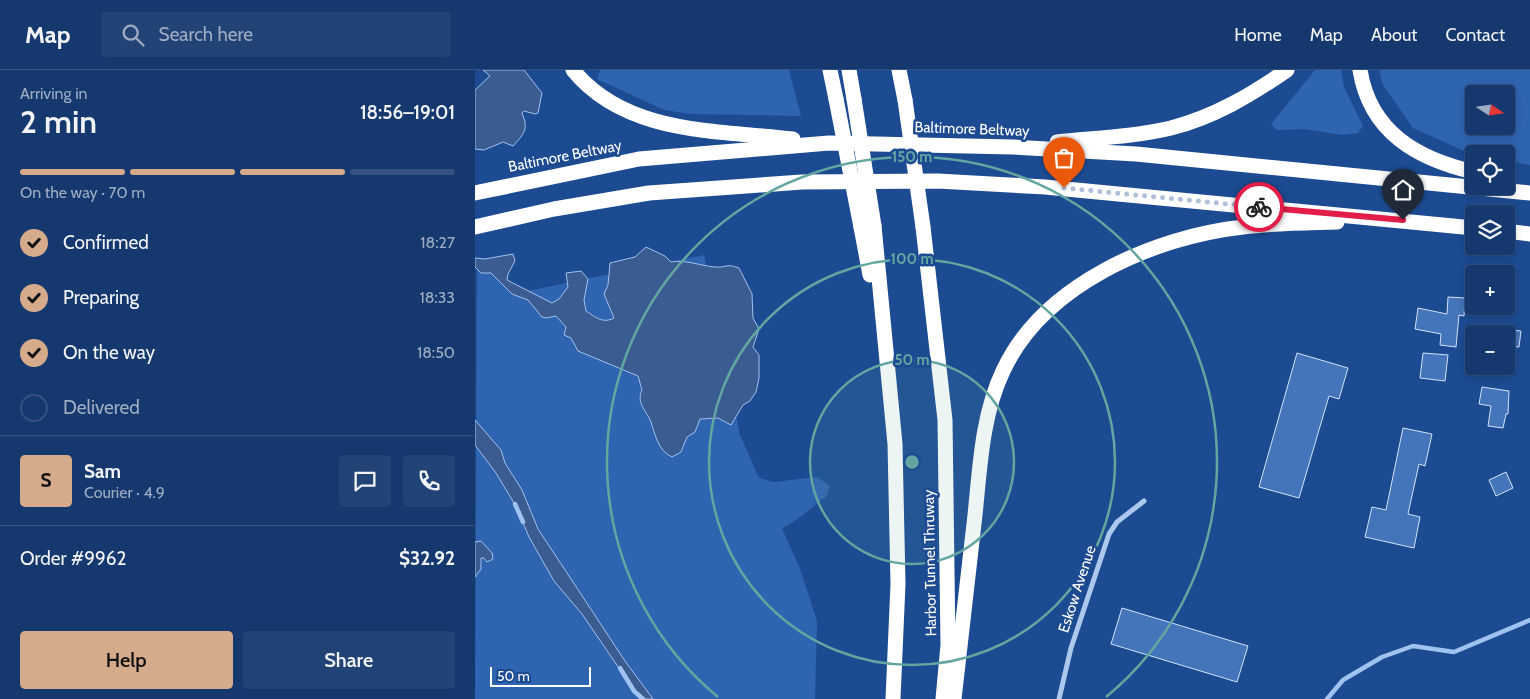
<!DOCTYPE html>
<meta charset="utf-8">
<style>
body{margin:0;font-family:Cabin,sans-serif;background:#224376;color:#f1f3f6;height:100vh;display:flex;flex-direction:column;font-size:19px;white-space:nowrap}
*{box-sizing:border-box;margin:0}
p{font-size:16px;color:#9dacc2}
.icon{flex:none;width:28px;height:28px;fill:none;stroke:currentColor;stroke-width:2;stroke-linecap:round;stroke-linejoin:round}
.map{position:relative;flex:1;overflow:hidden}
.details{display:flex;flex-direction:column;background:#15386e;width:475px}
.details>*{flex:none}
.needle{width:32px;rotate:103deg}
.buttons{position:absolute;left:990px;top:15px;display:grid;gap:10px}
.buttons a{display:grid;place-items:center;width:50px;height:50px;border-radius:5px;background:#15386e;box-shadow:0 2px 8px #0003,0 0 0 1px #345281;font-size:25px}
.scale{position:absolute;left:15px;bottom:12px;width:101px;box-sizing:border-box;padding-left:5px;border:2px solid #fff;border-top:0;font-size:14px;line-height:18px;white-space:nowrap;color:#fff;-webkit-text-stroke:4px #1c4b92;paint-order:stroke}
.pin{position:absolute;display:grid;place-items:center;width:42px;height:42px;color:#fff;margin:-51px -21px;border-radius:50% 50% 50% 0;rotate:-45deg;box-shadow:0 0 5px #0007}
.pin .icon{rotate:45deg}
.courier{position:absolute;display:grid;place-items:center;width:50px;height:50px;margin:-25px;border:4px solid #e11d48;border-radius:50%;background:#fff;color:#222;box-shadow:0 1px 6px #0007}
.overview em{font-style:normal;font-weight:600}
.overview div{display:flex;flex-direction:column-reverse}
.overview{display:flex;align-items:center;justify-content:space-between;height:85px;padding:0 20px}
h1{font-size:32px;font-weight:600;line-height:38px}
.bar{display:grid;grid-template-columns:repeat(4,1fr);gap:8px 5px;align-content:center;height:60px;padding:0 20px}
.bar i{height:6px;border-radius:4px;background:#345281}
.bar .selected{background:#d6ab8b}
.bar p{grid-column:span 4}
.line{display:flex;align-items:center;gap:12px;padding:0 20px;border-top:1px solid #345281}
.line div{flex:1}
.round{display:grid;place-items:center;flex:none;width:52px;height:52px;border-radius:5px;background:#224376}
ol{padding:0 20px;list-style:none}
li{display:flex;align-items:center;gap:15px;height:55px}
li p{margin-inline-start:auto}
li .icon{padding:5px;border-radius:50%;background:#d6ab8b;color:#111;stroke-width:4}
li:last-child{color:#9dacc2}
li i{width:28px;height:28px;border:2px solid #345281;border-radius:50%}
.button{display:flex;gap:10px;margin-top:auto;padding:10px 20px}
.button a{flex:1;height:58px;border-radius:5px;background:#d6ab8b;color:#111;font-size:20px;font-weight:600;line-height:58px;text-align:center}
.button a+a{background:#224376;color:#f1f3f6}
header{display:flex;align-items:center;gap:30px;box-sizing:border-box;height:70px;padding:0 25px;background:#15386e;border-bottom:1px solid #345281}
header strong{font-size:24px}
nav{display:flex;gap:28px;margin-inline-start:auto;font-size:18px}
.search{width:350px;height:45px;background:#224376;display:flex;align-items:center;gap:12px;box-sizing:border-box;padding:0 18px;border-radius:5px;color:#9dacc2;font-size:19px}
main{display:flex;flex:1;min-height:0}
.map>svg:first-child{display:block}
</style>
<header>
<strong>Map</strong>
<div class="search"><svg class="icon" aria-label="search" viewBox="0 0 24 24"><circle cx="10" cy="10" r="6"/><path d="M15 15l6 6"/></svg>Search here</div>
<nav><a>Home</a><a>Map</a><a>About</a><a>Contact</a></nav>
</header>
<main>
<section class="details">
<div class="overview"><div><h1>2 min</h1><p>Arriving in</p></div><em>18:56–19:01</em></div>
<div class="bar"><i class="selected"></i><i class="selected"></i><i class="selected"></i><i></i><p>On the way · 70 m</p></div>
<ol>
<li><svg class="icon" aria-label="check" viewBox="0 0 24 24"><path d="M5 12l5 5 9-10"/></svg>Confirmed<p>18:27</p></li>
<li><svg class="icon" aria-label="check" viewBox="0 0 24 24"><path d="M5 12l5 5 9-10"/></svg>Preparing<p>18:33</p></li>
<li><svg class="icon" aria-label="check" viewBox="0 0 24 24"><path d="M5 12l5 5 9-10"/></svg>On the way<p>18:50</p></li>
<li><i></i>Delivered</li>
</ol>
<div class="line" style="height:90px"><b class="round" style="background:#d6ab8b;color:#111">S</b><div><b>Sam</b><p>Courier · 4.9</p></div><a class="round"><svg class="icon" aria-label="chat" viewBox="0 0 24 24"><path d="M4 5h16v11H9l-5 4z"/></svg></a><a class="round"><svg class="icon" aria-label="phone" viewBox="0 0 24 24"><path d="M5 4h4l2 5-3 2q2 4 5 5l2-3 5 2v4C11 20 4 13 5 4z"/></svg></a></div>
<div class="line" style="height:65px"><div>Order #9962</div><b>$32.92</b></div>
<div class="button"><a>Help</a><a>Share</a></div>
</section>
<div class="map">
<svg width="1055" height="629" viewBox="0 0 1055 629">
<rect width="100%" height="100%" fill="#1c4b92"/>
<g fill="#2f64b0" fill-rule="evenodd">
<path d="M125,0H314L326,46L215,44L189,40L122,9Z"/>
<path d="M840,0H866L869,17L888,56L883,63L867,65L829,59L802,60L796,54Z"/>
<path d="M904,0H1055V95L1031,90V84H1004L989,81L938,58L908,15ZM999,24H1031V56H999Z"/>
<path d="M229,185L265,365L284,408L299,412L342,407L355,416L351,427C336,437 325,450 307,458L325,499L342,551L340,629H0L2,199L6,203H16L37,224Z"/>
</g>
<g fill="#3b5c90" stroke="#a0c2f0">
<path d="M8,0H49L67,23L63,43L60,44L49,41L47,43C54,59 49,64 38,76L28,72L9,80L0,79V20L15,6Z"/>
<path d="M171,177L190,186L196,192C209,189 226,196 240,197C251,198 251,193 264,198L277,224L278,248L284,259L278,277L284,285V308L281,322L275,331L268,335L256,355L243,348L225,349L220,362L212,367L206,382L197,387C183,381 180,364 176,352C171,340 161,333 167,320L163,306L103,281L96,268L89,265L91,257L81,246L71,248L67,247L53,230L37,224L16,203H6L0,197V188L10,189L38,184L40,191L33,204L32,210L77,233L84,229L93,217L91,203L106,201L113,209L109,230L111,241C120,247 128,254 139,248L129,224L133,215L135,193L160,187Z"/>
<path d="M0,350L26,380L30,393L47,420L63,459L150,591L178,629H165L107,544L79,511L54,467L42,438L21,403L0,375Z"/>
<path d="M6,471L17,483L18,489L12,492L9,488H6V499L0,507V472Z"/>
</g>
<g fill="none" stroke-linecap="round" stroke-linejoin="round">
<g stroke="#a0c2f0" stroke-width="4.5">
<path d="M40,434L48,452"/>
<path d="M145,598L159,621L168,629"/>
<path d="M852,629L868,610L907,587L938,576L979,582L1055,550"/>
</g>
</g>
<g fill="#4474b9" stroke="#d3e3fa">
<path d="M973,227L990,228L989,246L984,245L981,277L965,275L966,264L940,259L943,238L972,244Z"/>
<path d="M1031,259L1046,261L1044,277L1031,276Z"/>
<path d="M822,283L873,298L864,329L854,326L824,428L784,417Z"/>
<path d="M948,283L973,285L970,311L945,308Z"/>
<path d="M1007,317L1034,321L1033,344H1031L1028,358L1013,356L1016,336L1004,334Z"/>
<path d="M928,358L957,364L950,396L944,394L933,444L945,447L939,478L890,467L897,437L911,440Z"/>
<path d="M1031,402L1038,418L1021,426L1014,410Z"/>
<path d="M647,538L773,576L762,612L636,574Z"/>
</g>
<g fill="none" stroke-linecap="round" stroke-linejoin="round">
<path stroke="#acc8ee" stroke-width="5" d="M584,629L596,578L634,464L642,452L669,431"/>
<g stroke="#fff" stroke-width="15">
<path d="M98,0C151,65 242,60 318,69"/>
<path d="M355,0L361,29"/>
<path d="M374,0L379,29"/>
<path d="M424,0L430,30"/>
<path d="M885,0C895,62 942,89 999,102"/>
<path d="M582,72C619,68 659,67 696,58C739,47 776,25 812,0"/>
<path d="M0,123L164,89L354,73L538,77L661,84L1055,123"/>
<path d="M399,156L420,374L423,514L418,629"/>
<path d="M0,157L79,139L174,123L327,112L463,111L570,117L999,158"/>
<path d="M386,157L395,205"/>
<path d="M448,157L470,350L473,575L468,629"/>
<path d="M1031,161L1055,164"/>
<path d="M479,629C486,568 493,506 500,445C505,397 507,345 528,301C568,215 678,167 768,157C799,153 831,153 862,152"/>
</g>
<g stroke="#fff" stroke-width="15">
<path d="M361,29L386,157"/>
<path d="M379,29L399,156"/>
<path d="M430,30L448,157"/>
</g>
</g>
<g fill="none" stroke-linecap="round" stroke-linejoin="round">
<path stroke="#b0c0d9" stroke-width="5" stroke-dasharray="0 9" d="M589,118L784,137"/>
<path stroke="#e11d48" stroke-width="6" d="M784,137L928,150"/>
</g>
<circle cx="437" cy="392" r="102" fill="#63a6a1" fill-opacity=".12"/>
<g fill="none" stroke="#63a6a1" stroke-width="2.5">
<circle cx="437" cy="392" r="102"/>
<circle cx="437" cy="392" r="203"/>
<path d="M243 627A305 305 0 1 1 631 627"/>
</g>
<g text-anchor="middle" stroke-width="5" stroke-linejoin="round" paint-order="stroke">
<g font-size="15" fill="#fff" stroke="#1c4b92">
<text transform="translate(497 59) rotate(2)" y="5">Baltimore Beltway</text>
<text transform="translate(90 86) rotate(-11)" y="5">Baltimore Beltway</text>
<text transform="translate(455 493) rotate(-91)" y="5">Harbor Tunnel Thruway</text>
<text transform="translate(602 519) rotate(-72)" y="5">Eskow Avenue</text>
</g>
</g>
<circle cx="437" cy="392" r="8" fill="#63a6a1" stroke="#1c4b92" stroke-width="2.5"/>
<g font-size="15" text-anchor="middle" font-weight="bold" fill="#63a6a1" stroke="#1c4b92" stroke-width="5" stroke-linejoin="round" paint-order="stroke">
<text x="437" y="92">150 m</text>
<text x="437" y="194">100 m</text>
<text x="437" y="295">50 m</text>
</g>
</svg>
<div class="buttons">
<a><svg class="needle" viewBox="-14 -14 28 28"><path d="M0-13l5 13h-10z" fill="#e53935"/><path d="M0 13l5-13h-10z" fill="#9dacc2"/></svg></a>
<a><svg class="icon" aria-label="locate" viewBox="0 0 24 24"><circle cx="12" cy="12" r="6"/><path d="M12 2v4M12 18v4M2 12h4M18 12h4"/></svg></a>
<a><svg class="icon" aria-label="layers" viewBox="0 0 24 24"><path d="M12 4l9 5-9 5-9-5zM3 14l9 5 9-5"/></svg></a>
<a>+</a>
<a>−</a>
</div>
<div class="scale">50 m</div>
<div class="pin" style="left:589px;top:118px;background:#ea580c"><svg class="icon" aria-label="bag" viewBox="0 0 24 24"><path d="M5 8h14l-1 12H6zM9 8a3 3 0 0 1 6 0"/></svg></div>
<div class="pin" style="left:928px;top:150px;background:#1f2937"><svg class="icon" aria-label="home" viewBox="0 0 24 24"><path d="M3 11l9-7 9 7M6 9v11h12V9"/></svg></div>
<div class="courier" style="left:784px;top:137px"><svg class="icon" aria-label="bike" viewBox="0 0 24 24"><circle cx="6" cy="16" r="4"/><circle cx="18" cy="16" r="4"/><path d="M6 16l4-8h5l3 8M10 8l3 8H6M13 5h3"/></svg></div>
</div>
</main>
